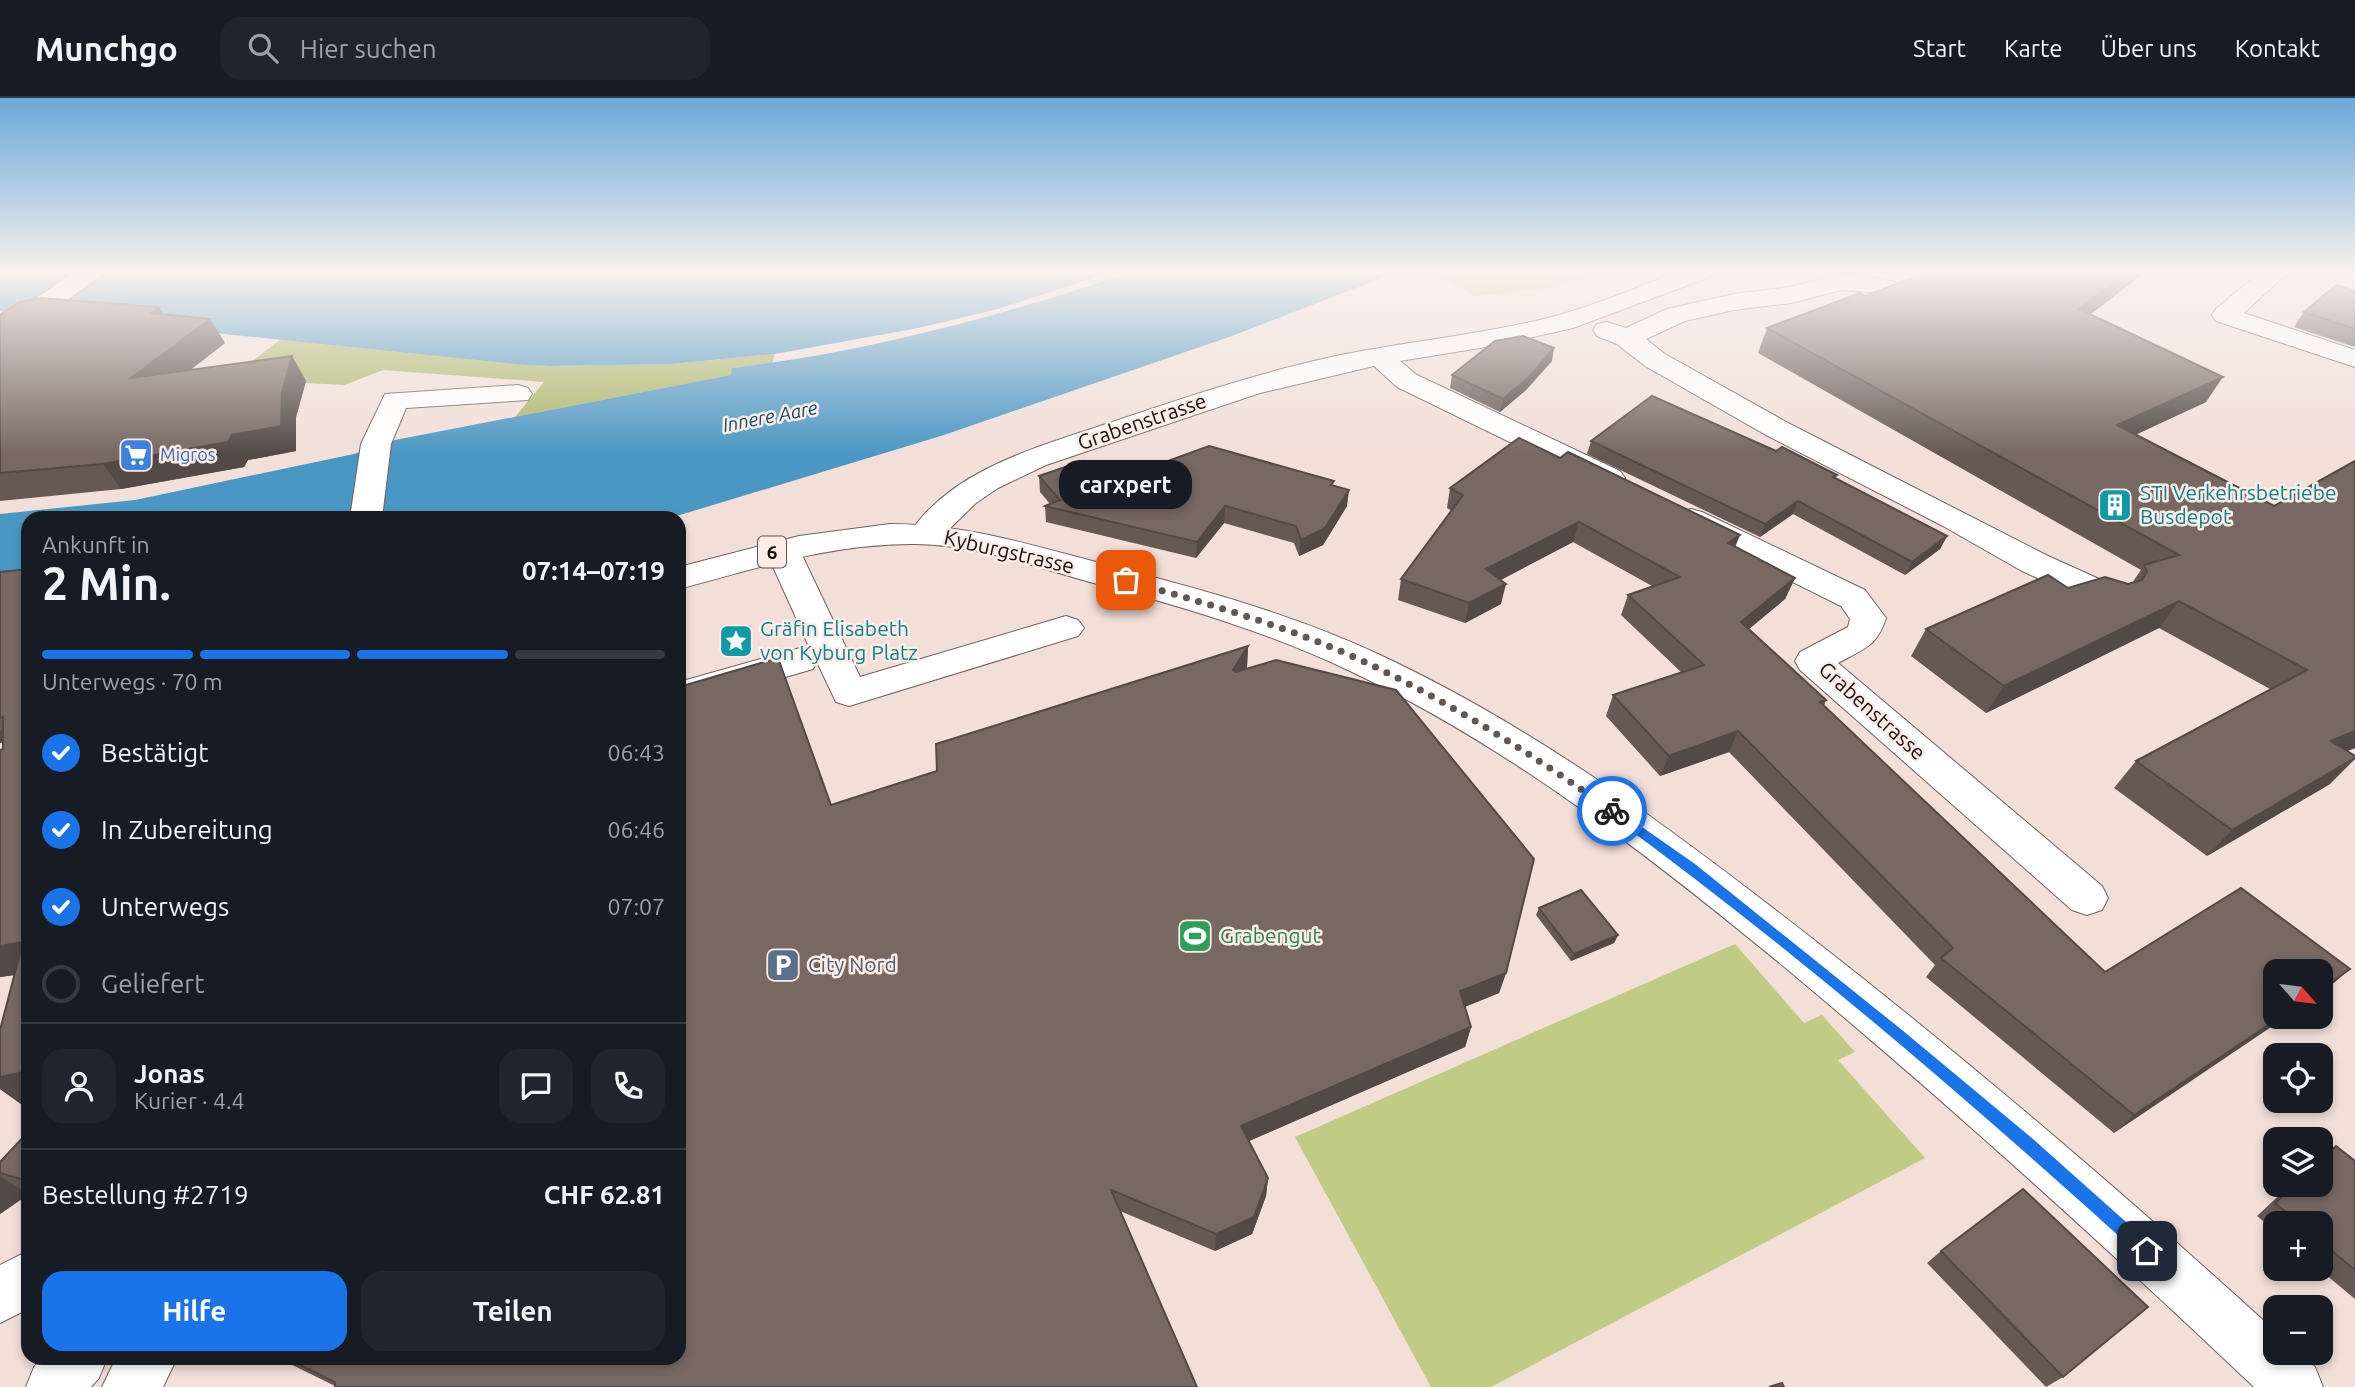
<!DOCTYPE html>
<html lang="de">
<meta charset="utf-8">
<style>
body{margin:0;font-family:Ubuntu,sans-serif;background:#20242c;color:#f1f3f6;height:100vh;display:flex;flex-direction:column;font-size:26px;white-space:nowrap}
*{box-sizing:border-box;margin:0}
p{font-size:23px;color:#9ea1a6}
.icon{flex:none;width:38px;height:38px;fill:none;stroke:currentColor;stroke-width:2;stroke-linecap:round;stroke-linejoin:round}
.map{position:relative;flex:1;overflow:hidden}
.side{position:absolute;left:21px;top:413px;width:665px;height:854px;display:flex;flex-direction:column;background:#171b24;border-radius:21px;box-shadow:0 4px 10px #0003}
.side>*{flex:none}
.needle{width:46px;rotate:118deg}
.fabs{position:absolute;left:2263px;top:861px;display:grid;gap:14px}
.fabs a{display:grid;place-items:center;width:70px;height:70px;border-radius:14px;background:#171b24;box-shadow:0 4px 10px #0003;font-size:35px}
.pin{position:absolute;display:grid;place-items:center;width:60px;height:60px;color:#fff;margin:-30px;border-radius:14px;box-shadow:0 4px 10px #0006}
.courier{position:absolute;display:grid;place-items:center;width:70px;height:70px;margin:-35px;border:5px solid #1a73e8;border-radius:50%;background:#fff;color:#222;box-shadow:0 2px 9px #0007}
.bubble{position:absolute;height:49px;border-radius:21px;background:#171b24;box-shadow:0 4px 10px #0003;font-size:23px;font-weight:700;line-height:49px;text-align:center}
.headline em{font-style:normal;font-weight:700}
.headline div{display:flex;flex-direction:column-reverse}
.headline{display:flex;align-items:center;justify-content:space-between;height:119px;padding:0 21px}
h1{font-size:46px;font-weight:700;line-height:52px}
.bar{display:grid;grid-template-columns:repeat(4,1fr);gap:10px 7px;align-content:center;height:84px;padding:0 21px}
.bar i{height:9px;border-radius:5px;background:#363941}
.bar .on{background:#1a73e8}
.bar p{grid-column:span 4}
.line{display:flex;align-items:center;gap:18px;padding:0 21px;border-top:2px solid #363941}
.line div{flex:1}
.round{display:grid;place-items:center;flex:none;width:74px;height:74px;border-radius:21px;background:#20242c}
ol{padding:0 21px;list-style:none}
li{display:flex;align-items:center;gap:21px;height:77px}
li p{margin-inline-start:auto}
li .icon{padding:7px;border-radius:50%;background:#1a73e8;color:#fff;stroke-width:4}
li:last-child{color:#9ea1a6}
li i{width:38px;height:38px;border:4px solid #363941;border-radius:50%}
.button{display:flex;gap:14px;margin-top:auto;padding:14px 21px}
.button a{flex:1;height:80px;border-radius:21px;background:#1a73e8;color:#fff;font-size:28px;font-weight:700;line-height:80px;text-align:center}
.button a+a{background:#20242c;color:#f1f3f6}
header{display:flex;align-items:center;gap:42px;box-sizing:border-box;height:98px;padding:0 35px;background:#171b24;border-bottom:2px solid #363941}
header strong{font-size:33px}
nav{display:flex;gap:38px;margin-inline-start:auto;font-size:24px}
.search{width:490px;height:63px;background:#20242c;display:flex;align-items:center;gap:18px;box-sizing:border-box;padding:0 24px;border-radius:21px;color:#9ea1a6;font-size:26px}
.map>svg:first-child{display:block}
</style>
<header>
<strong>Munchgo</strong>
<div class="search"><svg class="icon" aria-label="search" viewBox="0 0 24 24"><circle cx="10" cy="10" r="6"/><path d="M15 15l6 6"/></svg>Hier suchen</div>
<nav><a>Start</a><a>Karte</a><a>Über uns</a><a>Kontakt</a></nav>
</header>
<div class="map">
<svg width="2355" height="1289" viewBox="0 0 2355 1289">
<rect width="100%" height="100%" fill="#f1dfd8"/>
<g fill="#c0cb83">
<path d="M1434,175H1603L1549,190L1475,198Z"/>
<path d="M1735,846L1804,925L1822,917L1855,954L1838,962L1925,1060L1491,1289H1431L1295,1039Z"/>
</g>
<path fill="#aab569" d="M281,241L549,268L671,266L775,256L772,265L732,270V277L515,319L544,284L383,272L344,287L229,281Z"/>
<g fill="#4b97c4">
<path d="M0,175H1109L998,211L918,230L775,256L671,266L549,268L517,266L0,213Z"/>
<path d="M1129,175H1395L1232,238L944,337L670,420H28V497L0,500V416L135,402L354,356L395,342L731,277L732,270C867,254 1000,218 1129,175Z"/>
</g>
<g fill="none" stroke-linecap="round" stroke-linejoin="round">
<g stroke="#70615c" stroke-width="2">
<g id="minor">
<path d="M1674,175H1710L1707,180L1573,230L1492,248L1400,263L1417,277L1620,373L1625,380L1620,387L1609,389L1598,387L1397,289L1374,268L1260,295L1046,367L998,390L976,405L937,443L925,446L913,443L909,436C951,372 1035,350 1103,327C1180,301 1257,275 1336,258C1405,244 1476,237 1544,221C1589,210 1631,192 1674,175Z"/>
<path d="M2259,175H2287L2244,215L2355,252V269L2216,223L2212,217L2216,211Z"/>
<path d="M1841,176C1865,178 1888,182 1912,188L1916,193L1912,198L1903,201L1871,194L1841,192L1791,205L1734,212L1685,223L1646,241L1665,256L1788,325L2046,457L2121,491L2126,499L2121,507L2109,510L2097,507L2022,473L1943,428L1766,337L1645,268L1617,246L1597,238L1593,232L1597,226L1607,224L1626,230L1667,211L1734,196L1790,189Z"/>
<path d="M518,287L528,290L532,296L528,302L406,310L391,346L382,420H350L361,346L385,296Z"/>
<path d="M1691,411L1702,414L1865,492L1886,520C1877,549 1863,551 1838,565L2102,788L2108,800L2102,812L2087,817L2072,812L1800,572L1795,563L1800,554L1848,529L1850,521L1841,508L1680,428L1675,421L1680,414Z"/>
<path d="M782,441L794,444L799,451L860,579L1066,518L1078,522L1084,530L1078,538L849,608L836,604L817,564L813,571L679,610V584L800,550L811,553L765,451L770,444Z"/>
<path d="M28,1153V1211L0,1225V1167Z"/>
</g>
</g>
<g stroke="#70615c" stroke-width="2">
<g id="major">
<path d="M73,175H104L10,244L0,246V225Z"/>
<path d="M890,426C966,426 1035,448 1107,467C1200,491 1293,516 1380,557C1539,631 1680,737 1818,845C1975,968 2127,1098 2275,1233V1255H2299L2315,1269L2323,1289H2254C2101,1144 1944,1002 1782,867C1648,757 1510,649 1352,574C1271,535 1184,509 1097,486C1038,470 978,447 916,446C834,445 757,470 679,491V469L799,438Z"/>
<path d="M42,1260H107L99,1280L91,1289H26L34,1269Z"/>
<path d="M116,1260H177L163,1289H102Z"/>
</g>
</g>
<use href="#minor" fill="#fff" fill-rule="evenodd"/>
<use href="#major" fill="#fff" fill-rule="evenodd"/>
</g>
<g fill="#665954">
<path d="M2144,175L2090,217L2206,304L2136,336L2274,408L2355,650L2347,653L2330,686L2207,758L2114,690L2136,663L2270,591L2159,530L1986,615L1911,558L1926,531L2068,490L2128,486L2132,485L2141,472L1758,255L1767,230L1865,198Z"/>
<path d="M2355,193V249L2294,229L2304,214Z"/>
<path d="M159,209L163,217L210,221L225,245L190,272L292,258L306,283L296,319V353L248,362L244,369L121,391L0,403V217Z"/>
<path d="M1552,263L1526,292L1500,314L1450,290L1452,277Z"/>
<path d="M1591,343L1835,380L1947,438L1940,451L1905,477L1793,416L1760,439L1587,356Z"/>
<path d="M1039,378L1105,386L1333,388L1347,408L1323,447L1299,458L1294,445L1224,425L1196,460L1046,424L1045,408L1050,406L1040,394Z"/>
<path d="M1450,390L1736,449L1795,480L1785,501L1749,531L1826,602L1824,608L2105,874L2327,891L2275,919L2114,1035L1926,879L1935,867L1729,654L1660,678L1606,618L1613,597L1681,574L1621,517L1628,497L1652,488L1573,444L1501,482V506L1465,525L1398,502L1401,481L1452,413L1447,410Z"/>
<path d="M28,471V1005L21,1006L0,991V932L15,877L0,879V652L3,651V644L0,645V474Z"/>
<path d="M1248,548L1247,569L1246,572L1276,562L1396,592L1534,761L1506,875L1499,895L1465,909L1471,929L1465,949L1249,1043L1268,1080L1266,1098L1252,1136L1215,1153L1120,1113L1197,1289H335V1288L278,1260H679V589L778,560L831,707L937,673L936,646Z"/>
<path d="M1539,810L1618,837L1614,845L1571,863L1536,817Z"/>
<path d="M28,1034V1097L0,1116V1064Z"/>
<path d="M2336,1048L2355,1063V1201L2319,1171H2320V1125H2275V1133L2257,1118L2290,1087H2320V1059Z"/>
<path d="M1941,1153L2063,1279L2046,1289L1927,1165Z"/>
</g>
<g fill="#534945">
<path d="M2126,175H2144L2065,236L2079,211Z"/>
<path d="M159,209L174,234L151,215Z"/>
<path d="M210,221L225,245L148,305L131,280Z"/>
<path d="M1554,250L1552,263L1526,292L1500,314L1503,301Z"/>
<path d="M292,258L306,283L296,319V353L248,362L244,369L121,391L103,366L232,337L282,294Z"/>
<path d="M2223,279L2206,304L2101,353L2117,327Z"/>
<path d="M1349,392L1347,408L1323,447L1299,458L1301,442Z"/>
<path d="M1798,403L1793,416L1760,439L1765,426Z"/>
<path d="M1225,408L1224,425L1196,460L1197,444Z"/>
<path d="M1579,424L1573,444L1481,492L1486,471Z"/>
<path d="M1740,437L1732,457L1728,445Z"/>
<path d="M1947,438L1940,451L1905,477L1912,464Z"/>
<path d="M1795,480L1785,501L1732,545L1741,524Z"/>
<path d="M1506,486L1501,506L1465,525L1469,505Z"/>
<path d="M2179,503L2159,530L1986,615L2004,588Z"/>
<path d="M1248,548L1247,569L1232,594L1233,572Z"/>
<path d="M0,632L10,643L0,645Z"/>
<path d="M1738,633L1729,654L1660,678L1669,658Z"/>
<path d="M2355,633V650L2305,669L2331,643Z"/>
<path d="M2355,661L2330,686L2207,758L2232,732Z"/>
<path d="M1618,837L1614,845L1571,863L1574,856Z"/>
<path d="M23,844L28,875L0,879V848Z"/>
<path d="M2350,871L2327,891L2320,895V892Z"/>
<path d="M1506,875L1499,895L1454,913L1460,893Z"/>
<path d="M2280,919H2286L2114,1035L2134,1017Z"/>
<path d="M1471,929L1465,949L1240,1047L1241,1028Z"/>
<path d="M28,973V1005L21,1006L0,991V979Z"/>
<path d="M0,1078L28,1096L0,1116Z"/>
<path d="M1268,1080L1266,1098L1252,1136L1215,1153L1216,1136Z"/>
</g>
<g fill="#776862" stroke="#534945" stroke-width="2">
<path d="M1925,175H2126L2079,211L2223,279L2117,327L2274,408L2355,363V633L2331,643L2355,658V660L2232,732L2136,663L2307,572L2179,503L2004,588L1926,531L2048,477L2068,490L2105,479L2128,486L2142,482L2147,474L2144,467L2179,457L1767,230L1860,195L1865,198Z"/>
<path d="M2336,187L2355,193V231L2304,214Z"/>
<path d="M41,200L159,209L151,215L210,221L131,280L292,258L282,294L281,328L232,337L228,344L103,366L0,375V217L20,204Z"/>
<path d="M1523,238L1554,250L1529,279L1503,301L1452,277L1495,243Z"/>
<path d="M1652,298L1776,353L1782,349L1837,377L1833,379L1947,438L1912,464L1798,403L1765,426L1591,343Z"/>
<path d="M1519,340L1560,360L1568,354L1740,437L1728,445L1795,480L1741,524L1826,602L1820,604L2105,874L2241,790L2350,871L2320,892V873H2275V919H2280L2134,1017L1941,860L1953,850L1738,633L1669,658L1613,597L1704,567L1628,497L1680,479L1579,424L1486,471L1506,486L1469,505L1401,481L1463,397L1450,390Z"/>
<path d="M1209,348L1334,383L1331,387L1349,392L1325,430L1301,442L1296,428L1225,408L1197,444L1045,408L1060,402L1039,378L1083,363L1105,386Z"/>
<path d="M28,471V973L0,979V932L23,844L0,848V652L3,651V619L0,620V474Z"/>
<path d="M1248,548L1233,572L1236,574L1276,562L1396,592L1534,761L1506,875L1460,893L1471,929L1241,1028L1268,1080L1254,1119L1216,1136L1111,1092L1197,1289H335V1284L286,1260H679V589L778,560L831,707L937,673L936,646Z"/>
<path d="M1581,792L1618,837L1574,856L1539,810Z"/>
<path d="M28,1034V1083L0,1075V1064Z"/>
<path d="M2336,1048L2355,1063V1172L2320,1143V1125H2299L2275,1105L2295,1087H2320V1063Z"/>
<path d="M2023,1091L2148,1209L2063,1279L1941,1153Z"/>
<path d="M1782,1285L1784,1289H1769Z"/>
</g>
<linearGradient id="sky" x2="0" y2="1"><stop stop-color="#69a8da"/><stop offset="0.49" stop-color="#f9f1ed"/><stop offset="1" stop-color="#f9f1ed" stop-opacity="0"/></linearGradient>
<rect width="2355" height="356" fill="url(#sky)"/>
<path fill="#1a73e8" d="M1612,708L1695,766L1902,932L2033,1041L2153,1148L2155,1153L2153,1159L2147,1161L2142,1159C1971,1004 1795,852 1608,716L1606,713Z"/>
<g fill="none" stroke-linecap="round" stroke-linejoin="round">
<path stroke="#615753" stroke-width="7" stroke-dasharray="0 12.6" d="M1126,482C1207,506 1291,529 1367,565C1453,606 1535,658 1612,713"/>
</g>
<defs>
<g id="supermarket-square" transform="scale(1.75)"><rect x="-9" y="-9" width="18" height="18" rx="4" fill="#3f7fe0" stroke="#feece6"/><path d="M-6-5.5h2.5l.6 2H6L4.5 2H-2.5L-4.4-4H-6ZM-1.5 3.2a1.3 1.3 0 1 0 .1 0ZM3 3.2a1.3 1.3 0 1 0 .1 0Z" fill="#fff"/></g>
<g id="building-square" transform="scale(1.75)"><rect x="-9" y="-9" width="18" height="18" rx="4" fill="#0f9aa8" stroke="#feece6"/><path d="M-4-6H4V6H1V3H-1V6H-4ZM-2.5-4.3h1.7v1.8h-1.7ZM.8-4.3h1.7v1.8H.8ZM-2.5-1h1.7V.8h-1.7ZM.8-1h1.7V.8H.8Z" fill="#fff"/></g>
<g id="sight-square" transform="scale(1.75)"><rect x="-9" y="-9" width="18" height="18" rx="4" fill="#0f9aa8" stroke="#feece6"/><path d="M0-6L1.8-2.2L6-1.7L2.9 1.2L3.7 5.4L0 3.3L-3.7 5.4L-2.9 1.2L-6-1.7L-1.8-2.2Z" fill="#fff"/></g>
<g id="stadium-square" transform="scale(1.75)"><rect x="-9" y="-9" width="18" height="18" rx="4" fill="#2e9e5b" stroke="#feece6"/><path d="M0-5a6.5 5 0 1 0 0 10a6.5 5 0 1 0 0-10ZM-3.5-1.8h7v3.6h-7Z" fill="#fff"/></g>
<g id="parking-square" transform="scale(1.75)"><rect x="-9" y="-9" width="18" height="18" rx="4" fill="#5c6f8a" stroke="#feece6"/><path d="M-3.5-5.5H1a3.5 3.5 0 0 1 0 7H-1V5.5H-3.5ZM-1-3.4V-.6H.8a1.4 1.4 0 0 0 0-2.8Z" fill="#fff"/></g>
</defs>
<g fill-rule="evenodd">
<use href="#supermarket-square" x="136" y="357"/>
<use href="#building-square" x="2115" y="407"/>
<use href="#sight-square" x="736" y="543"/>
<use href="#stadium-square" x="1195" y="838"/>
<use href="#parking-square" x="783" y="867"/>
</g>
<g text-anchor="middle" stroke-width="5" stroke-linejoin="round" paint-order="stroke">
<g font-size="18" fill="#366cbe" stroke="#feece6" text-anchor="start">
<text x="160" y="363">Migros</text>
</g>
<g font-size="19" font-style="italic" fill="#0f4b6b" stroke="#feece6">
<text transform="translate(770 318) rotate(-11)" y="7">Innere Aare</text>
</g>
<rect fill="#feece6" stroke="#5a514d" stroke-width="2" x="758" y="438.5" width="28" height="31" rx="5"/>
<g font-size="19" font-weight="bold" fill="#130e0c">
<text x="772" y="461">6</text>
</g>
<g font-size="21" fill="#130e0c" stroke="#feece6">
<text transform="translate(1142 324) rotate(-19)" y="7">Grabenstrasse</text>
<text transform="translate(1009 454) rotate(13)" y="7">Kyburgstrasse</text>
<text transform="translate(1872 613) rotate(42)" y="7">Grabenstrasse</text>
</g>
<g font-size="21" fill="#0d838f" stroke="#feece6" text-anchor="start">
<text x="2140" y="402">STI Verkehrsbetriebe<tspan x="2140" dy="24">Busdepot</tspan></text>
<text x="760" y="538">Gräfin Elisabeth<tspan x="760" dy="24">von Kyburg Platz</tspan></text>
</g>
<g font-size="21" fill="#27864d" stroke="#feece6" text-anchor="start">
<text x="1220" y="845">Grabengut</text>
</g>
<g font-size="21" fill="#4e5e75" stroke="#feece6" text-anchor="start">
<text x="808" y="874">City Nord</text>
</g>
</g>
</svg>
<div class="fabs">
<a><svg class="needle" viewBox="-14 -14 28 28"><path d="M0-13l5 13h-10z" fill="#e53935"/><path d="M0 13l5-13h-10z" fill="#9ea1a6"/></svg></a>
<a><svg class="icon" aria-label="locate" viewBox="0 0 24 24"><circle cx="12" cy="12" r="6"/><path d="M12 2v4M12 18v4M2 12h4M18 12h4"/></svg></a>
<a><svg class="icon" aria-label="layers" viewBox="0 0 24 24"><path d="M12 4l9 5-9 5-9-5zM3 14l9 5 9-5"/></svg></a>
<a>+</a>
<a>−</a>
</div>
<div class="pin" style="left:1126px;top:482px;background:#ea580c"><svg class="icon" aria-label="bag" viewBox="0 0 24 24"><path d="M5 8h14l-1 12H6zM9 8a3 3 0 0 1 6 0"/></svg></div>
<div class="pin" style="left:2147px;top:1153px;background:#1f2937"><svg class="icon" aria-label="home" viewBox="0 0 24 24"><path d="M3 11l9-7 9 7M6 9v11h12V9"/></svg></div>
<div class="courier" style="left:1612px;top:713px"><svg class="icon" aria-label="bike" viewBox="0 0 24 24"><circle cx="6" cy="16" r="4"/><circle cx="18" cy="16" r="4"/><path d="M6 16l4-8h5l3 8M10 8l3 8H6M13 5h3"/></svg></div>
<div class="bubble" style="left:1059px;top:362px;width:133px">carxpert</div>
<section class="side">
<div class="headline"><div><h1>2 Min.</h1><p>Ankunft in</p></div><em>07:14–07:19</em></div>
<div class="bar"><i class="on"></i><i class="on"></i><i class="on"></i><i></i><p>Unterwegs · 70 m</p></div>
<ol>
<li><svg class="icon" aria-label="check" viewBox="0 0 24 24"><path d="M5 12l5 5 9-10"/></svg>Bestätigt<p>06:43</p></li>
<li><svg class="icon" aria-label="check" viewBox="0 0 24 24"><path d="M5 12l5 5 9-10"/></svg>In Zubereitung<p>06:46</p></li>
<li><svg class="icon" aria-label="check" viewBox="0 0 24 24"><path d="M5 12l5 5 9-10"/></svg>Unterwegs<p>07:07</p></li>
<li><i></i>Geliefert</li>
</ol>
<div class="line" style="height:126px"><a class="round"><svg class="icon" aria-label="person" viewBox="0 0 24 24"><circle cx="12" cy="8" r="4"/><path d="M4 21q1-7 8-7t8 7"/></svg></a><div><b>Jonas</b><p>Kurier · 4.4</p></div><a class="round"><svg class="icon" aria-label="chat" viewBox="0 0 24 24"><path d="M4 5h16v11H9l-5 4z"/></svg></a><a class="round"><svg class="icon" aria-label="phone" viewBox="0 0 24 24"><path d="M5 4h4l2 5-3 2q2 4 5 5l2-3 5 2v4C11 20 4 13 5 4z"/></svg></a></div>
<div class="line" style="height:91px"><div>Bestellung #2719</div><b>CHF 62.81</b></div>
<div class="button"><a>Hilfe</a><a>Teilen</a></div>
</section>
</div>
